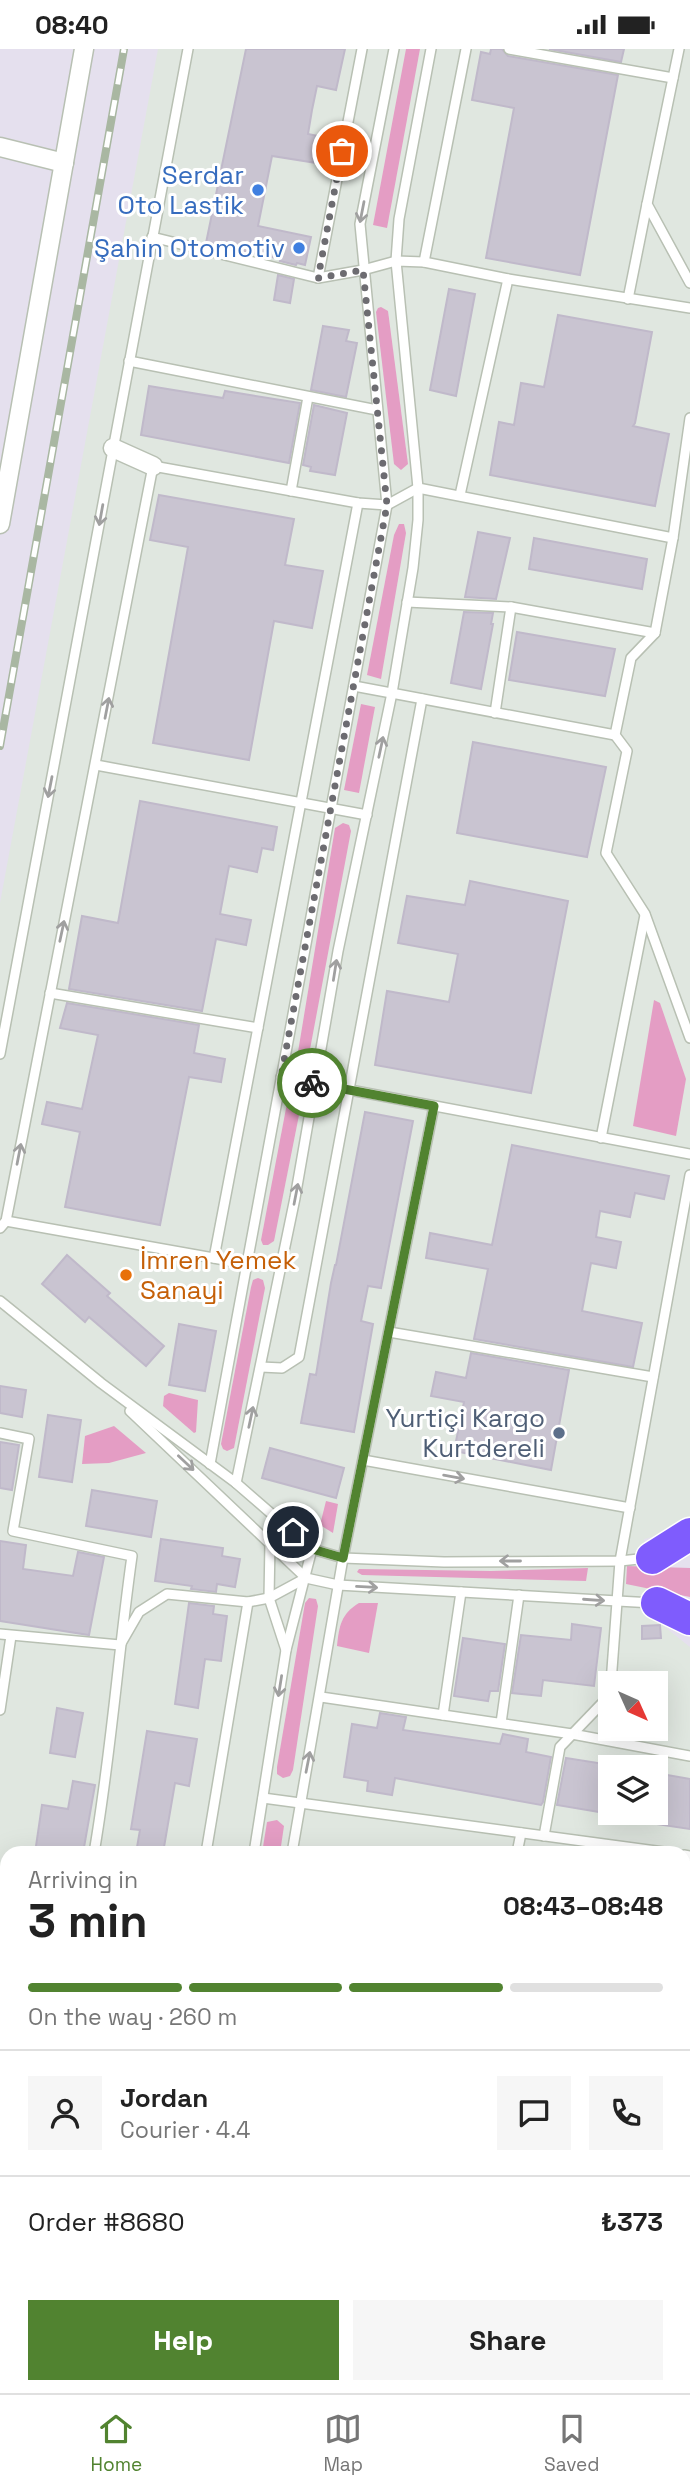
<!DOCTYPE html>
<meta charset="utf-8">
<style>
body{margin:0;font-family:"Space Grotesk",sans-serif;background:#f6f6f6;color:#222;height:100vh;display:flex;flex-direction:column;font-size:26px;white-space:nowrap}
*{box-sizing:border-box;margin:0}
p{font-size:23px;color:#767676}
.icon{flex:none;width:38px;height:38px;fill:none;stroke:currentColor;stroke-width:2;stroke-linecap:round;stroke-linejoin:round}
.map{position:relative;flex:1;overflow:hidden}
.sheet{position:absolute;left:0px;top:1797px;width:691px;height:548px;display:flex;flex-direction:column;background:#fff;border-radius:21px 21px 0 0;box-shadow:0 7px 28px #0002}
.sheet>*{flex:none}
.needle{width:46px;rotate:135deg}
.fabs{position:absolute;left:598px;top:1622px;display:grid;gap:14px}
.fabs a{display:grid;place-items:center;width:70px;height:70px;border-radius:0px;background:#fff;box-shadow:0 7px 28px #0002;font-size:35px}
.pin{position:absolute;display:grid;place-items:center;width:60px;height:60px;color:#fff;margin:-30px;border:4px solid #fff;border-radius:50%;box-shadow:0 2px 7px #0007}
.courier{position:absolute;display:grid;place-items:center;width:70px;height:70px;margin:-35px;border:5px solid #518330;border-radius:50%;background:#fff;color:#222;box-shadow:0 2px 9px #0007}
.summary em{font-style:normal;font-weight:600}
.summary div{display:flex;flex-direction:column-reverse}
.summary{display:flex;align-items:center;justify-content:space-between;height:119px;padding:0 28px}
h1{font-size:46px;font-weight:600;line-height:52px}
.bar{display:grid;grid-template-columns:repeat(4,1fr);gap:10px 7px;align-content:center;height:84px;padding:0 28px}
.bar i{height:9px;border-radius:5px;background:#e0e0e0}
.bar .current{background:#518330}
.bar p{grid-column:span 4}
.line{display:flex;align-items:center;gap:18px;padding:0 28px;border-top:2px solid #e0e0e0}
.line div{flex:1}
.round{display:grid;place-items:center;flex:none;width:74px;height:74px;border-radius:0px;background:#f6f6f6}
.primary-button{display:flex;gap:14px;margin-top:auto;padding:14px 28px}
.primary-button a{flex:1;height:80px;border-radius:0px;background:#518330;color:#fff;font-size:28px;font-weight:600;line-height:80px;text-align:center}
.primary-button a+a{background:#f6f6f6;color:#222}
.status{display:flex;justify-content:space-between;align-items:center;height:49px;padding:0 35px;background:#fff;direction:ltr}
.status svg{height:19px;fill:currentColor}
.tab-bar{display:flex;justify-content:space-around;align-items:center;height:98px;border-top:2px solid #e0e0e0;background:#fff;font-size:19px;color:#767676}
.tab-bar a{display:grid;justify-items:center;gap:4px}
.tab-bar .current{color:#518330}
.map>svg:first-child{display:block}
</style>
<div class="status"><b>08:40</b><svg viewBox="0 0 49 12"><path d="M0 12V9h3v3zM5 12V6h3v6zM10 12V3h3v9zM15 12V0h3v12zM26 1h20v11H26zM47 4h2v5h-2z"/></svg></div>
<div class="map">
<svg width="690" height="2344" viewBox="0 0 690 2344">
<rect width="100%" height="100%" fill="#e5e0ee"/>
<path fill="#e0e7e0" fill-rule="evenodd" d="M158,0H690V1469L664,1485L644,1490L656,1571L690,1598V2344H0V854ZM611,1634H656V1680H611ZM611,1718H656V1764H611ZM7,1804H684V2338H7Z"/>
<g fill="#e49dc4">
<path d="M406,0H420L387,179L373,176Z"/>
<path d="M381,258L388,262L408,415L401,421L394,415L376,263L378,259Z"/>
<path d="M399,475H404L406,484L381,630L367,626L394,486Z"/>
<path d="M361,655L375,658L359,744L344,741Z"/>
<path d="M343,774L349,776L351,782L308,1011L297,1009L335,779Z"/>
<path d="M654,951L660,954L686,1030L676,1087L633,1077Z"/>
<path d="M288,1049L302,1051L274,1192L268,1196H263L261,1191Z"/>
<path d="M258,1229L263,1231L265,1239L234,1399L227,1402L223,1400L221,1395L251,1238L253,1231Z"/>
<path d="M169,1344L198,1351L196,1383L194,1384L163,1357L164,1347Z"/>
<path d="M114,1377L146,1404L109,1414L82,1415L85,1387Z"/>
<path d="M326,1452L338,1455L333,1484L320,1476Z"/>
<path d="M627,1517L690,1519V1548L626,1535Z"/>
<path d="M588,1519L586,1532L362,1526L357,1523L359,1520L491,1522Z"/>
<path d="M309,1549L316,1550L318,1557L293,1721L290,1727L283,1729L277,1725V1718L305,1554Z"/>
<path d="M359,1554H378L369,1604L337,1597C339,1577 341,1565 359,1554Z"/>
<path d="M277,1771L284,1777L280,1804H262L267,1773Z"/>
<path d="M449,2338H677L679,2344H448Z"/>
</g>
<g fill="#c9c4d1" stroke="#c0b9ca" stroke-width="2">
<path d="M246,0H345L336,41L317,37L312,61L308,85L328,89L323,115L272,107L258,177L311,188L305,216L297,214L296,216L280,212L281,210L206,194Z"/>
<path d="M491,0H502L508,7L618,26L580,226L486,209L514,59L472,51L481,3L490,5Z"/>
<path d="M549,0H624L621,13Z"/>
<path d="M278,226L294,230L290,254L274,251Z"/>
<path d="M449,240L475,245L456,347L430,341Z"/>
<path d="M558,266L652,283L635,374L633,377L669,385L655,457L490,426L499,373L514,376L521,334L544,338Z"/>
<path d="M323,277L349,281L346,292L357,294L346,348L311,341Z"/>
<path d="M149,337L223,349L225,342L300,354L289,414L141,386Z"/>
<path d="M314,356L347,364L335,426L310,422L311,418L303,416Z"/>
<path d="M159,446L294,470L285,516L323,522L312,579L274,572L249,711L153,694L188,498L150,491Z"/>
<path d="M478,483L510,489L496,550L465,548Z"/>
<path d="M534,489L647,510L642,540L529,520Z"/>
<path d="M464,563L493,564L491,575H493L481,640L451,634Z"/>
<path d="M517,583L615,600L605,647L509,631Z"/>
<path d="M473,693L606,718L587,808L457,784Z"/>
<path d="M140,752L277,778L273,801L262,799L257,823L229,817L220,865L251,871L246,896L216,890L202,962L69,940L82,867L118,874Z"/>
<path d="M470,832L568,852L531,1044L375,1016L387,942L449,953L458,905L398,894L407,847L465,856Z"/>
<path d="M67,954L199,976L194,1004L225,1010L221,1033L189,1028L160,1176L65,1158L80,1083L42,1075L47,1053L82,1060L98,986L60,979Z"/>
<path d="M365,1063L413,1072L381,1239L368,1237L361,1272L373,1275L354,1383L301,1374L310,1325L316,1326L331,1234L335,1216H336Z"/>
<path d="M512,1096L669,1127L664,1150L635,1144L630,1168L600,1162L596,1188L621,1193L616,1219L591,1214L582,1262L642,1274L633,1318L474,1290L488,1220L426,1209L430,1184L492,1196Z"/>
<path d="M67,1206L110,1244L107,1247L164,1297L146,1317L89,1268L85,1273L42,1235Z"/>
<path d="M179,1275L216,1282L205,1342L169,1336Z"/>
<path d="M471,1304L569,1321L551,1421L454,1402L464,1353L431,1347L436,1323L466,1329Z"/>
<path d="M0,1337L26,1341L22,1368L0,1364Z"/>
<path d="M48,1366L81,1371L72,1433L39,1428Z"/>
<path d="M0,1393L19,1396L12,1441L0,1439Z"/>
<path d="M270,1399L344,1419L336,1449L262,1429Z"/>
<path d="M92,1441L157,1452L151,1488L86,1477Z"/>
<path d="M161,1490L223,1499L222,1507L240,1510L235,1538L217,1535L216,1543L191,1540L192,1537L155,1532Z"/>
<path d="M0,1492L26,1496L23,1520L73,1527L78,1503L104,1508L89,1586L0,1572Z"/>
<path d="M189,1554L214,1557L213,1565L227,1567L221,1612L205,1610L198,1659L175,1655Z"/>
<path d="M572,1575L601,1579L594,1637L543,1631L541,1647L512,1644L521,1586L571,1591Z"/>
<path d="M660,1576L661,1589L642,1590V1577Z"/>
<path d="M463,1589L505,1595L498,1642H490L488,1652L454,1647Z"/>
<path d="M57,1659L83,1664L75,1708L50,1704Z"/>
<path d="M380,1664L406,1668L403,1681L500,1695L503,1685L528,1690L526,1703L551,1708L543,1753L541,1756L395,1729L392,1746L367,1742L368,1732L344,1728L352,1675L377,1679Z"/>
<path d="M147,1682L197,1690L189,1737L175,1734L163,1804H136L140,1781L131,1780Z"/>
<path d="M566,1709L611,1716V1765L557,1756Z"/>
<path d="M656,1724L690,1730V1780L656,1775Z"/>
<path d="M73,1732L95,1736L83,1804H35L42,1756L68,1760Z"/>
</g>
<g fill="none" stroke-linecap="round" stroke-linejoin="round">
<g stroke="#b8c0b3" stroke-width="12">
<g id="lane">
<path d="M509,0L673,29"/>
<path d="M679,0L647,155L690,234"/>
<path d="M152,188L318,229L363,221L396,212L424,213L508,230L690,259"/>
<path d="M424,213L466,0"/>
<path d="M318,229L362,0"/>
<path d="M628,250L647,155"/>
<path d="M129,312L377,361"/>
<path d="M690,369L673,489L655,584L631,609L615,686L627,702L606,804L645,865L690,989"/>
<path d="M291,442L308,348"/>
<path d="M460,446L508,230"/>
<path d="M407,553L511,558L655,584"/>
<path d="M354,637L615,686"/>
<path d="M495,664L511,558"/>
<path d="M96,716L367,766"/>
<path d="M50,944L258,979"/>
<path d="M0,1005L188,0"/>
<path d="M281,1028L690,1105"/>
<path d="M601,1089L645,866"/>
<path d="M6,1172L247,1215"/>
<path d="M0,1179L6,1172L153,417L358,454L387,456L418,439L673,489"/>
<path d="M214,1209L358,454"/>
<path d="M0,1252L101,1334L236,1434L312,1500L343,1509L444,1513L620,1512L648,1509"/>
<path d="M389,1283L653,1328"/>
<path d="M261,1318L282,1319L299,1308L422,650"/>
<path d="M130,1362L306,1529L338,1536L653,1554"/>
<path d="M0,1384L29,1390L13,1482L132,1507C118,1606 111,1706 94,1804"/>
<path d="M363,1411L630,1459"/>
<path d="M210,1415L387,456L360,175L394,0"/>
<path d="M236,1434L295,1149L338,902L392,644L413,519L418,471V439L396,212L399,170L431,0"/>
<path d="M270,1493L269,1549L286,1601"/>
<path d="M0,1585L120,1596L139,1563L167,1545L248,1553L269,1549L306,1529"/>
<path d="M611,1634L620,1512L690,1126"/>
<path d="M321,1648L572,1685L690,1707"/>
<path d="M0,1661L11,1587"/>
<path d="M443,1666L461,1543"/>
<path d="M501,1674L519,1546"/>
<path d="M263,1749L671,1804"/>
<path d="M544,1787L560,1698L610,1646L611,1636"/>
<path d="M206,1804L248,1553"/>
<path d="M254,1804L286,1601L312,1500"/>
<path d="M292,1804L343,1509L434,1057"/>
<path d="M517,1804L521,1784"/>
<path d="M684,1806L690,1807"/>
<path d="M684,2058L690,2008"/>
<path d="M0,2309L7,2310"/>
<path d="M684,2320L690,2336"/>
<path d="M190,2338L230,2344"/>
<path d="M21,2344L22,2338"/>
<path d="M169,2344L170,2338"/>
<path d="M422,2344L423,2338"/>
</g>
</g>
<g stroke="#b8c0b3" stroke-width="21">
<g id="street">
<path d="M0,98L64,114"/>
<path d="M113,399L153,417"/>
<path d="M0,475L84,0"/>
</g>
</g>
<g stroke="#fff" stroke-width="35">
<g id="highway">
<path d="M652,1509L690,1485"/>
<path d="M657,1554L690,1570"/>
</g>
</g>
<use href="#lane" stroke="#fff" stroke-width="9"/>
<use href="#street" stroke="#fff" stroke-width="18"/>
<use href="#highway" stroke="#7f5cfd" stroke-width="32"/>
<g stroke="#a9b7a2" stroke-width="8">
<path id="rail" d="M0,697L124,0"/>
</g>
<use href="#rail" stroke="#fff" stroke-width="5" stroke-dasharray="16" stroke-linecap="butt"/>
</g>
<defs><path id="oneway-shaft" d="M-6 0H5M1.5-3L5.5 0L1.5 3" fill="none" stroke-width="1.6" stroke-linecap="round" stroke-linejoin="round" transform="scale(1.75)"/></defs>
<g stroke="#a0a0a0">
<use href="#oneway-shaft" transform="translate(362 163) rotate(101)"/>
<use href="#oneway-shaft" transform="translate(101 466) rotate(100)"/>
<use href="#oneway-shaft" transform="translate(107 659) rotate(-79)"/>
<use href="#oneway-shaft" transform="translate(381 698) rotate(-78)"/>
<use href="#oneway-shaft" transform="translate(50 738) rotate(101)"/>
<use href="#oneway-shaft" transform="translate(62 882) rotate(-78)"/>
<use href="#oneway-shaft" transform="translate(335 921) rotate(-81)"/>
<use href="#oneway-shaft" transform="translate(19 1105) rotate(-79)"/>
<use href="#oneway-shaft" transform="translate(296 1145) rotate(-79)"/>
<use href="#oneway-shaft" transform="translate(251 1368) rotate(-78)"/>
<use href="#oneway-shaft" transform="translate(186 1414) rotate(43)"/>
<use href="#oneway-shaft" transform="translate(454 1428) rotate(10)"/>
<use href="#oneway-shaft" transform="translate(510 1512) rotate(180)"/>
<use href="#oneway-shaft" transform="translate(367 1538) rotate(3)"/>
<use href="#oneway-shaft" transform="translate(594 1551) rotate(4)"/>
<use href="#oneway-shaft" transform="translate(280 1637) rotate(99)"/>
<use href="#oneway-shaft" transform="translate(308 1713) rotate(-79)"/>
</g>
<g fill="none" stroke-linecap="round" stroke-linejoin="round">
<path stroke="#6d6c71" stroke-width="7" stroke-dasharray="0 12.6" d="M312,1034L281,1028L387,456L363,221L318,229L342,102"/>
<path stroke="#518330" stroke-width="9" d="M293,1483L312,1500L343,1509L434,1057L312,1034"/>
</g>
<g fill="#3f7fe0" stroke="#fff" stroke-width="2.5">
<circle cx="258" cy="141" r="7"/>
<circle cx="299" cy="199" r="7"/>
</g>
<circle fill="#e8710a" stroke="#fff" stroke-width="2.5" cx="126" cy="1226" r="7"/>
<circle fill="#5c6f8a" stroke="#fff" stroke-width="2.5" cx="559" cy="1384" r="7"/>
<g text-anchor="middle" stroke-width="6" stroke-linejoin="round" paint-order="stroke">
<g font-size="26" fill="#366cbe" stroke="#fff" text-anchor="end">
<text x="244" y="135">Serdar<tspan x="244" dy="30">Oto Lastik</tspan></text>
<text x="285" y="208">Şahin Otomotiv</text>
</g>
<g font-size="26" fill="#c56008" stroke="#fff" text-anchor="start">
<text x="140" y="1220">İmren Yemek<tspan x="140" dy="30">Sanayi</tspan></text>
</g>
<g font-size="26" fill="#4e5e75" stroke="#fff" text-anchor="end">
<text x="545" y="1378">Yurtiçi Kargo<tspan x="545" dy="30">Kurtdereli</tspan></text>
</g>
</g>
</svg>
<div class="fabs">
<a><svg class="needle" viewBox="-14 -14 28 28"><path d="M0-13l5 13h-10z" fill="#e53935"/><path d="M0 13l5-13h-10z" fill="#767676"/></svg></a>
<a><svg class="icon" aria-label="layers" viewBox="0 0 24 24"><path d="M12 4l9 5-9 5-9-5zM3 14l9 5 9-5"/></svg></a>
</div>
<div class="pin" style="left:342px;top:102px;background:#ea580c"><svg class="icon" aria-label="bag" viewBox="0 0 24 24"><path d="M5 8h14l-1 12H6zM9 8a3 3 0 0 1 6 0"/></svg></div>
<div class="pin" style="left:293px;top:1483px;background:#1f2937"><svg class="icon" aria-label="home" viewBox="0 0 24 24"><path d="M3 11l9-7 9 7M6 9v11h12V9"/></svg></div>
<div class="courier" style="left:312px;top:1034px"><svg class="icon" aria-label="bike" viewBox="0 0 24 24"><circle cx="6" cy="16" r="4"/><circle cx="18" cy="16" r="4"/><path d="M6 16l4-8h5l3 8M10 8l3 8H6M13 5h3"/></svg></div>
<section class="sheet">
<div class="summary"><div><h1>3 min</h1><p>Arriving in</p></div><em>08:43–08:48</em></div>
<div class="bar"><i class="current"></i><i class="current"></i><i class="current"></i><i></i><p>On the way · 260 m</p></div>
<div class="line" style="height:126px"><a class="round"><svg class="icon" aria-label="person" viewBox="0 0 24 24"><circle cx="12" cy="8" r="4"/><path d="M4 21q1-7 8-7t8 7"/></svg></a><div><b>Jordan</b><p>Courier · 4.4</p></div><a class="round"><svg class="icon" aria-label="chat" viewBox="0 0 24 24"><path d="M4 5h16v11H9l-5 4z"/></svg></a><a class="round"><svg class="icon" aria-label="phone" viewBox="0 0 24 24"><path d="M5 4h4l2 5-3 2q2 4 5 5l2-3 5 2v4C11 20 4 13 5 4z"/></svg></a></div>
<div class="line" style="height:91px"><div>Order #8680</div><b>₺373</b></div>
<div class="primary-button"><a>Help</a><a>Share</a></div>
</section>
</div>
<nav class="tab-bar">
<a class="current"><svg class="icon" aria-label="home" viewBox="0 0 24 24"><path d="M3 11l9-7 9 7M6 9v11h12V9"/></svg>Home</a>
<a><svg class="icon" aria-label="map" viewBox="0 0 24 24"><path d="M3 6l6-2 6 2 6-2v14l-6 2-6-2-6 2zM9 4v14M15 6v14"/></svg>Map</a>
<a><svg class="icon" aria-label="saved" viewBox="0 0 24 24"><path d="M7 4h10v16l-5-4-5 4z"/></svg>Saved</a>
</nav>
